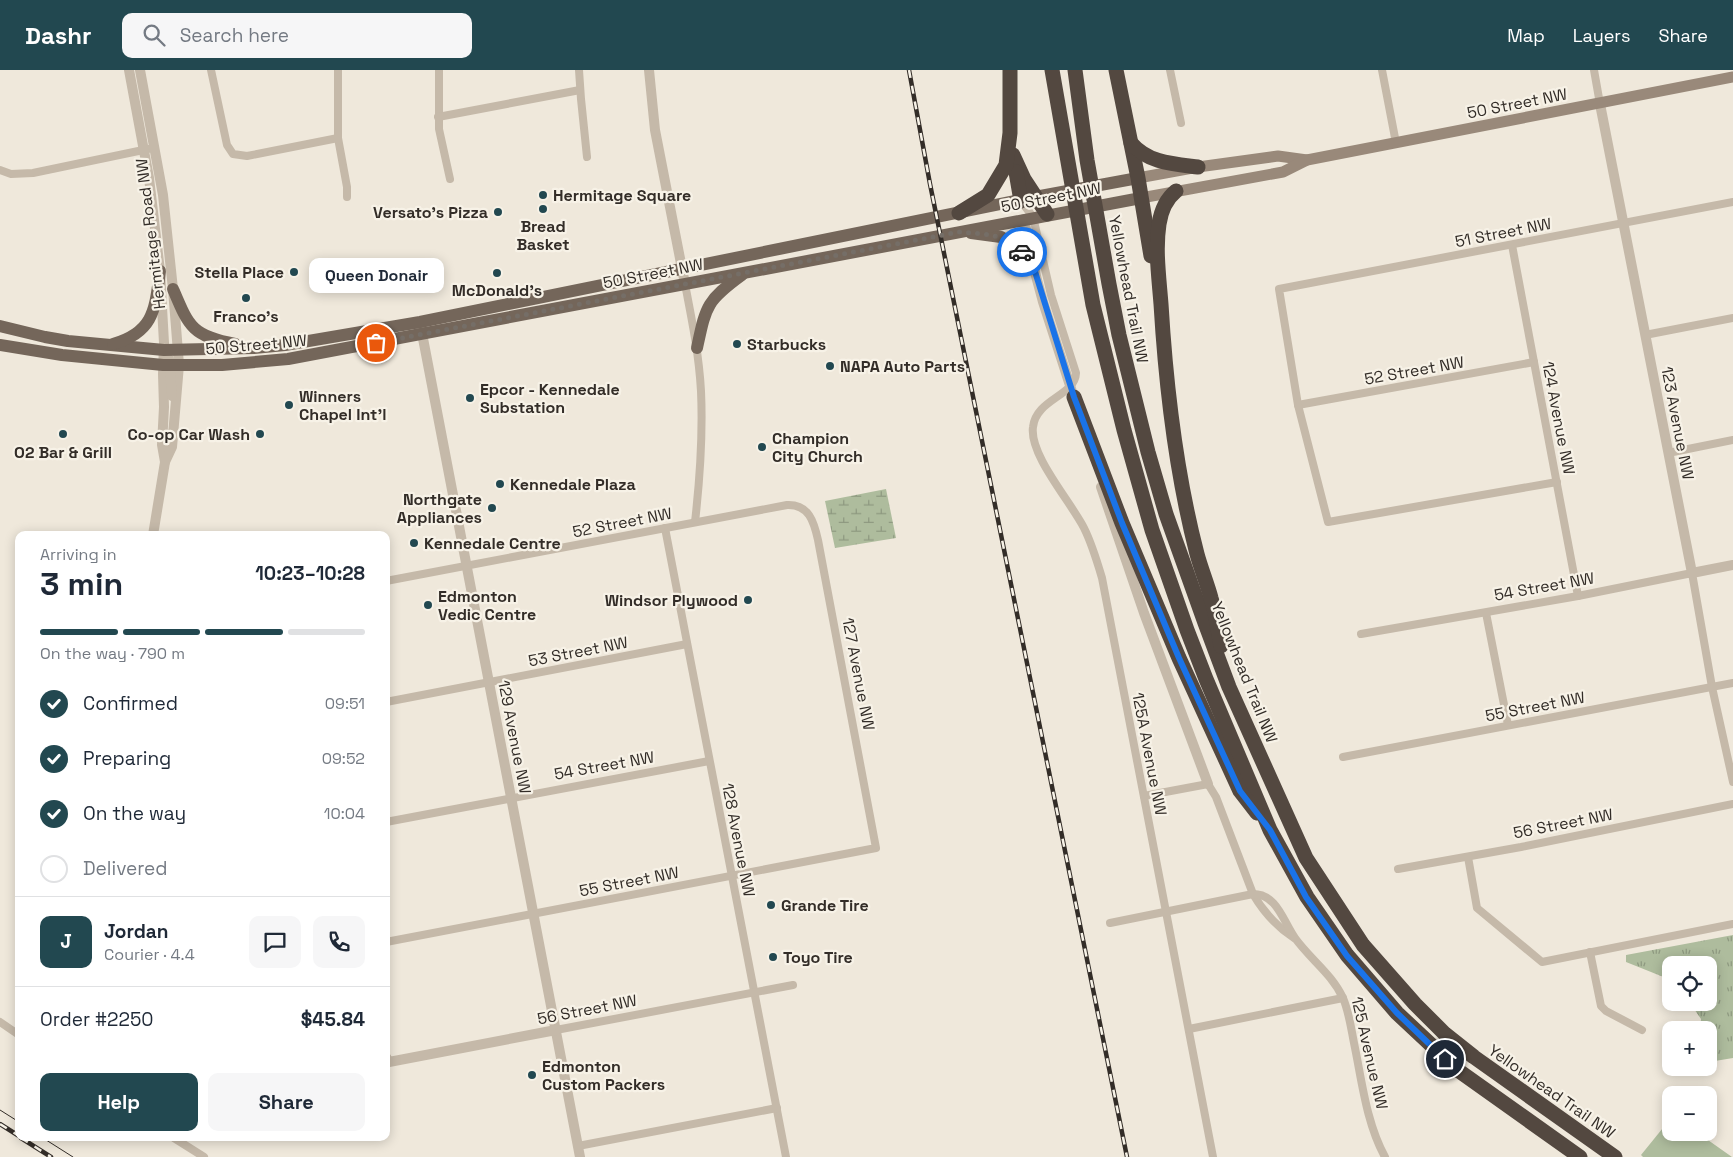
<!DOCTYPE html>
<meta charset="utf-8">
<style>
body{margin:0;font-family:"Space Grotesk",sans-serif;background:#f6f6f7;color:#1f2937;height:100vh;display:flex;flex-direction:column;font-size:19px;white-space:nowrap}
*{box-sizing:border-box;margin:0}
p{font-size:16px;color:#747a83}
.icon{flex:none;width:28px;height:28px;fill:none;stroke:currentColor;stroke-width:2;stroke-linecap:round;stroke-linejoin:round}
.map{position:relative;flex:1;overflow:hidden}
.side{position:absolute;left:15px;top:461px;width:375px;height:610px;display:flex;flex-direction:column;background:#fff;border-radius:10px;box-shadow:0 2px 12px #0003}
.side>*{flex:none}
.buttons{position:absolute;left:1662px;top:886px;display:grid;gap:10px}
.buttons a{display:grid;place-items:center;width:55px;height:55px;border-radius:10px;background:#fff;box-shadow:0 2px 12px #0003;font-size:25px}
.pin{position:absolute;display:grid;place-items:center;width:42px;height:42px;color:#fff;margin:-21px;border:2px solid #fff;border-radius:50%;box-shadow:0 1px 5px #0007}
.courier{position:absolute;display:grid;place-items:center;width:50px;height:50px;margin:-25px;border:4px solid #1a73e8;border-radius:50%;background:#fff;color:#222;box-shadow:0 1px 6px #0007}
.bubble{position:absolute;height:35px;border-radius:10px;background:#fff;box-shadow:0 2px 12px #0003;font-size:16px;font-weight:700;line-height:35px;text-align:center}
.summary em{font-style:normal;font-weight:700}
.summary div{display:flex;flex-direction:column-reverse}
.summary{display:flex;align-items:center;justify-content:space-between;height:85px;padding:0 25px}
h1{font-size:32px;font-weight:700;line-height:38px}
.bar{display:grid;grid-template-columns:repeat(4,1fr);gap:8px 5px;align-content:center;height:60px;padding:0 25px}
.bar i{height:6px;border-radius:4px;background:#e0e1e3}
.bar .on{background:#224850}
.bar p{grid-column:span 4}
.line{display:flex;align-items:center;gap:12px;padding:0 25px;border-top:1px solid #e0e1e3}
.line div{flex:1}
.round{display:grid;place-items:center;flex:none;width:52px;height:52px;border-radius:10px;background:#f6f6f7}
ol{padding:0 25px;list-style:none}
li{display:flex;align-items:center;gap:15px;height:55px}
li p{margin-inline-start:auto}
li .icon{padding:5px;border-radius:50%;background:#224850;color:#fff;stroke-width:4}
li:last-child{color:#747a83}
li i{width:28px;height:28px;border:2px solid #e0e1e3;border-radius:50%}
.cta{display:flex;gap:10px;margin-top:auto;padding:10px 25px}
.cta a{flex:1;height:58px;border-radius:10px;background:#224850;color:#fff;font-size:20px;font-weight:700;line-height:58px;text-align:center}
.cta a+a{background:#f6f6f7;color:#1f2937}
header{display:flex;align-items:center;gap:30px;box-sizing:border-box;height:70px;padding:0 25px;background:#224850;color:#fff}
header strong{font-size:24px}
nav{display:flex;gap:28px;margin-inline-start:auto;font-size:18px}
.search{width:350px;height:45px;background:#f6f6f7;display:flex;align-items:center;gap:12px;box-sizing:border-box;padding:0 18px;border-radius:10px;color:#747a83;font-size:19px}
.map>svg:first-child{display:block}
</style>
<header>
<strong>Dashr</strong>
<div class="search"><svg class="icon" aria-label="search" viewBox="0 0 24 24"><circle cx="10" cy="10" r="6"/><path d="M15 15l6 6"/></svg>Search here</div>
<nav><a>Map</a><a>Layers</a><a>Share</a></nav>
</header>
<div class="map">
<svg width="1733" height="1087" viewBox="0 0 1733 1087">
<defs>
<pattern id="wetland-marsh" width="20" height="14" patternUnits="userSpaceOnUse" patternTransform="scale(1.25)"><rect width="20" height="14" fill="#aebc9d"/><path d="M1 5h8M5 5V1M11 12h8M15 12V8" fill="none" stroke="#8e9980"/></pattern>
<pattern id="park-tufts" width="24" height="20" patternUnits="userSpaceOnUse" patternTransform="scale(1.25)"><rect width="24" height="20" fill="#aebc9d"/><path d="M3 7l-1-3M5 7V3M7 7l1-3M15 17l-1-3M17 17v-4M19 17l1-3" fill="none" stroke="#8e9980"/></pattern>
</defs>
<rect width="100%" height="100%" fill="#efe8db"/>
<path fill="#aebc9d" d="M1671,1048V1062L1698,1063L1732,1087H1643L1641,1085Z"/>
<path fill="url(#wetland-marsh)" d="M886,419L896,468L835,478L825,431Z"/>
<path fill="url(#park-tufts)" d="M1733,865V988L1709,992V960H1700L1701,949L1690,933L1709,932V895H1671V910L1626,892V885Z"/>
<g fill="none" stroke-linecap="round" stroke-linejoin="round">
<g stroke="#c5b9a9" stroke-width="8">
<path d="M211,0L227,75L233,84L247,86L338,68"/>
<path d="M338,0V68L347,117V127"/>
<path d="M439,0V59L450,109"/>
<path d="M579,0L581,29L587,87"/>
<path d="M1170,0L1181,53"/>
<path d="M1382,0L1396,73"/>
<path d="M1594,0L1600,34"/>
<path d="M438,47L580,20"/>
<path d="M0,100L11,104L33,103L148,79"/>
<path d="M1021,131L1033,147L1051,225L1076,303C1075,326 1036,329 1033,357C1029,385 1071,432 1084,458C1092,474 1097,491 1102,508L1213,1087"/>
<path d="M1512,175L1578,526"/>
<path d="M685,214C692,250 699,285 701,321C703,365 700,408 695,452"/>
<path d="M1645,265L1733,248"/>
<path d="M1298,335L1534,292"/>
<path d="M1668,383L1733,370"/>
<path d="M1557,412L1328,452L1298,335L1279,219L1733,132"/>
<path d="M665,458L786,1087"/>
<path d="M386,511L787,435C809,434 814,452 818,470L876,778L386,872"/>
<path d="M1486,543L1508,655"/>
<path d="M1361,564L1578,526L1692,503L1712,617L1733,712"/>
<path d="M386,632L687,574"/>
<path d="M1343,687L1733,613"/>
<path d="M1144,726L1208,714L1216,727L1253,824C1264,843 1276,856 1294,868"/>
<path d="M386,752L709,691"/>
<path d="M1468,787L1477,838L1542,892L1733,854"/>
<path d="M1398,799L1521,777L1733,734"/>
<path d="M1110,853L1253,824C1277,824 1283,851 1295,868C1310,889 1332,904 1343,928C1349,942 1351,958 1354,973C1362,1011 1366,1052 1385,1087"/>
<path d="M1590,882L1601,936L1606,941L1642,960"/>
<path d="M0,952L19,965"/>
<path d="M1189,959L1343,928"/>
<path d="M556,960L793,915"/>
<path d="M174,1068L204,1087"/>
<path d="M578,1076L777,1038"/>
</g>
<g stroke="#c5b9a9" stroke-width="10">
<path d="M129,0L149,108L160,201L164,273L163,304L164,337L162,375L165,392"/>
<path d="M140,0L163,125L173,219L179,295L172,377L165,392L153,465"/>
<path d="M649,0L655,60L685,214"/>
<path d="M1600,34L1692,503L1733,495"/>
<path d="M1024,149L1033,195L1043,232L1075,331"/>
<path d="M421,258L580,1087"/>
<path d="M169,289L172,326"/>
<path d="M1101,417L1144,543L1208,714"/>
<path d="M386,987L389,992L556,960"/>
</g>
<g stroke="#99897a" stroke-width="11">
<path d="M1138,108L1198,97L1278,86L1307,90"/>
<path d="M1141,128L1283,102L1307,90L1733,7"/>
</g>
<g stroke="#74665a" stroke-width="12">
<path d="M971,163L1001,167L1018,177L1033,195"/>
<path d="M173,219C189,257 192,266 235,274"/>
<path d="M0,256L45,267L68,271L164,280L254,278L285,275L420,252L1035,127L1138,108"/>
<path d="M113,274C155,262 155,238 160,201"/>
<path d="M0,275L62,285L163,295H222L288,289L1141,128"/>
<path d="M697,278C706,236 706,231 742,205"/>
</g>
<g stroke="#534840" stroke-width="15">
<path d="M1052,0L1093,235L1124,360L1152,460L1187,560L1206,609L1270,760L1307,827L1347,885L1397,943L1459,1001L1580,1087"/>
<path d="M1075,0L1087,90L1109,214L1119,265L1148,382L1166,444L1205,553L1229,617L1306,788L1363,875L1415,934L1445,964L1474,987L1615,1087"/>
<path d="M1116,0L1138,108L1151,186"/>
<path d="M1131,73C1148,93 1173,94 1198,97"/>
<path d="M1013,85L1024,109L1047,144"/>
<path d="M1016,102L1021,131"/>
<path d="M1176,121C1165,130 1161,141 1159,154C1155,180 1159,208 1161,234C1166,318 1176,403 1197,484C1201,499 1207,513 1211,528C1216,543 1218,560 1221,576"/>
<path d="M959,143L988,125L1006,95L1010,63V0"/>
<path d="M1074,327L1122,453L1179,588L1240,721L1257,743"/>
</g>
<g stroke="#332d28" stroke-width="1">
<path d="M0,1040L19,1052"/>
<path d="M43,1068L73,1087"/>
</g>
<g stroke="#332d28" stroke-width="4.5">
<g id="rail">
<path d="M909,0L930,114L1127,1087"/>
<path d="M0,1054L19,1066"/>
<path d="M21,1068L51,1087"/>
</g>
</g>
<use href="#rail" stroke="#f7f2e7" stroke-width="2.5" stroke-dasharray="8" stroke-linecap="butt"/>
</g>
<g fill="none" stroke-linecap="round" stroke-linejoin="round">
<path stroke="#756e67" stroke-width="5" stroke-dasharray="0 9" d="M376,273L959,162C982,164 1006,163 1022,182"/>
<path stroke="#1a73e8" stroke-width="6" d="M1022,182L1033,195L1074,327L1122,453L1179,588L1240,721L1270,760L1306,827L1347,886L1397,943L1445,989"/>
</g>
<g fill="#224850" stroke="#f7f2e7" stroke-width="2">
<circle cx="543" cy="125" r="5"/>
<circle cx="543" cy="139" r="5"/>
<circle cx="498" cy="142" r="5"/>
<circle cx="294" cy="202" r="5"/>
<circle cx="497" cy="203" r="5"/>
<circle cx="246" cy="228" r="5"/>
<circle cx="737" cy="274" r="5"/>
<circle cx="830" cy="296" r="5"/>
<circle cx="470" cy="328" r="5"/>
<circle cx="289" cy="335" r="5"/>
<circle cx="63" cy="364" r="5"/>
<circle cx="260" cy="364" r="5"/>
<circle cx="762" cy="377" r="5"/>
<circle cx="500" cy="414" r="5"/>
<circle cx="492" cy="438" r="5"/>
<circle cx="414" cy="473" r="5"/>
<circle cx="748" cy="530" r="5"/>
<circle cx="428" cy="535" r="5"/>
<circle cx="771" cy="835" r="5"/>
<circle cx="773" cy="887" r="5"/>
<circle cx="532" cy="1005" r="5"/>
</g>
<g text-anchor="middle" stroke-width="4.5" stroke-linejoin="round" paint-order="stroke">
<g font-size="16" fill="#332d28" stroke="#f7f2e7">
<text transform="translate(1517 33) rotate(-11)" y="6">50 Street NW</text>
<text transform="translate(1051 127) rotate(-11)" y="6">50 Street NW</text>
<text transform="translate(1503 162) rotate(-11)" y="6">51 Street NW</text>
<text transform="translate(150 164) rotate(-97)" y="6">Hermitage Road NW</text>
<text transform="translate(653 203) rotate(-11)" y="6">50 Street NW</text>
<text transform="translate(1129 219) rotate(79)" y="6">Yellowhead Trail NW</text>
<text transform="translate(256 274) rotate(-5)" y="6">50 Street NW</text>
<text transform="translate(1414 300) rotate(-10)" y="6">52 Street NW</text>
<text transform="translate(1559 348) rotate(79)" y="6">124 Avenue NW</text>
<text transform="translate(1678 353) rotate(79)" y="6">123 Avenue NW</text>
<text transform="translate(622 452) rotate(-11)" y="6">52 Street NW</text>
<text transform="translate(1544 516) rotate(-10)" y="6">54 Street NW</text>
<text transform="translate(578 581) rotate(-11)" y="6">53 Street NW</text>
<text transform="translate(1245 602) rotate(68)" y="6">Yellowhead Trail NW</text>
<text transform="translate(859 604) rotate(79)" y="6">127 Avenue NW</text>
<text transform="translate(1535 636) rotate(-11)" y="6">55 Street NW</text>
<text transform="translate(515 667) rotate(79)" y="6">129 Avenue NW</text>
<text transform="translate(1150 684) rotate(79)" y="6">125A Avenue NW</text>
<text transform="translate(604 695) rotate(-10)" y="6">54 Street NW</text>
<text transform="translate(1563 753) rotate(-11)" y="6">56 Street NW</text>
<text transform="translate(739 770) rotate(79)" y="6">128 Avenue NW</text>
<text transform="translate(629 811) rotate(-11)" y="6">55 Street NW</text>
<text transform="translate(587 939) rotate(-11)" y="6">56 Street NW</text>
<text transform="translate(1370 983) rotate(77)" y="6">125 Avenue NW</text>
<text transform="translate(1552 1021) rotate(35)" y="6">Yellowhead Trail NW</text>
</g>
<g font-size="16" font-weight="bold" fill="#332d28" stroke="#f7f2e7" text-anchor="start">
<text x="553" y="131">Hermitage Square</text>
<text x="488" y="148" text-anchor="end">Versato's Pizza</text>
<text x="543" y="162" text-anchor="middle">Bread<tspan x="543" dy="18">Basket</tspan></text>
<text x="284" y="208" text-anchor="end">Stella Place</text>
<text x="497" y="226" text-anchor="middle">McDonald's</text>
<text x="246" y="252" text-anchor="middle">Franco's</text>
<text x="747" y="280">Starbucks</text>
<text x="840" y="302">NAPA Auto Parts</text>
<text x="480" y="325">Epcor - Kennedale<tspan x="480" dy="18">Substation</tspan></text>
<text x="299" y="332">Winners<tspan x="299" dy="18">Chapel Int'l</tspan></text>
<text x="250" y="370" text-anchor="end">Co-op Car Wash</text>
<text x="772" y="374">Champion<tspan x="772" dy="18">City Church</tspan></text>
<text x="63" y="388" text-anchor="middle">O2 Bar &amp; Grill</text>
<text x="510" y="420">Kennedale Plaza</text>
<text x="482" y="435" text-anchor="end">Northgate<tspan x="482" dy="18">Appliances</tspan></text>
<text x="424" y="479">Kennedale Centre</text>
<text x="438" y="532">Edmonton<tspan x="438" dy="18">Vedic Centre</tspan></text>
<text x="738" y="536" text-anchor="end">Windsor Plywood</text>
<text x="781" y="841">Grande Tire</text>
<text x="783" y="893">Toyo Tire</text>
<text x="542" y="1002">Edmonton<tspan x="542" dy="18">Custom Packers</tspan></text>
</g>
</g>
</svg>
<div class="buttons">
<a><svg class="icon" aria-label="locate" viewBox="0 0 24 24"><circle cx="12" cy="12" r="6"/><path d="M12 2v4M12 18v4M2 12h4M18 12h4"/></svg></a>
<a>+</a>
<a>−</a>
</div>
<div class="pin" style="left:376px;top:273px;background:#ea580c"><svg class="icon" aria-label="bag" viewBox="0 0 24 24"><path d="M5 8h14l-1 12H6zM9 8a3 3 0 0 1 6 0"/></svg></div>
<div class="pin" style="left:1445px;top:989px;background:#1f2937"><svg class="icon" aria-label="home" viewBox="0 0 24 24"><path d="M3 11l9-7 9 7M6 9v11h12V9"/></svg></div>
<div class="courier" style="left:1022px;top:182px"><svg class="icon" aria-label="car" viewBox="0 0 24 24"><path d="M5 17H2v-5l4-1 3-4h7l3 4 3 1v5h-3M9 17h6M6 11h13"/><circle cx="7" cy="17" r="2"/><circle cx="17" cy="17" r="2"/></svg></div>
<div class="bubble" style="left:309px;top:188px;width:135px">Queen Donair</div>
<section class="side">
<div class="summary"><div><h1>3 min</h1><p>Arriving in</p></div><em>10:23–10:28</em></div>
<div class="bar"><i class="on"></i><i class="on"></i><i class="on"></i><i></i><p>On the way · 790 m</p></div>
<ol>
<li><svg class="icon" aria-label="check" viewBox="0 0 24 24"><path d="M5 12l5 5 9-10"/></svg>Confirmed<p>09:51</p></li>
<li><svg class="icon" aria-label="check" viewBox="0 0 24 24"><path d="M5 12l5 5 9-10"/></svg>Preparing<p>09:52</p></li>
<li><svg class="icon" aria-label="check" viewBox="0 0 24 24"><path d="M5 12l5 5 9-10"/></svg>On the way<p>10:04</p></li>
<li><i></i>Delivered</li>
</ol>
<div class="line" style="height:90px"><b class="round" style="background:#224850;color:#fff">J</b><div><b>Jordan</b><p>Courier · 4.4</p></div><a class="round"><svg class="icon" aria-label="chat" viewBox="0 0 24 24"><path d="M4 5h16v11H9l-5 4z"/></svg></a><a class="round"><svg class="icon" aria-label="phone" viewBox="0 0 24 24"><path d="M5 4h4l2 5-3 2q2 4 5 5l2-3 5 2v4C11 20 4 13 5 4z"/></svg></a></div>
<div class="line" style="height:65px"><div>Order #2250</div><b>$45.84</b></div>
<div class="cta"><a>Help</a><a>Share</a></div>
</section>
</div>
